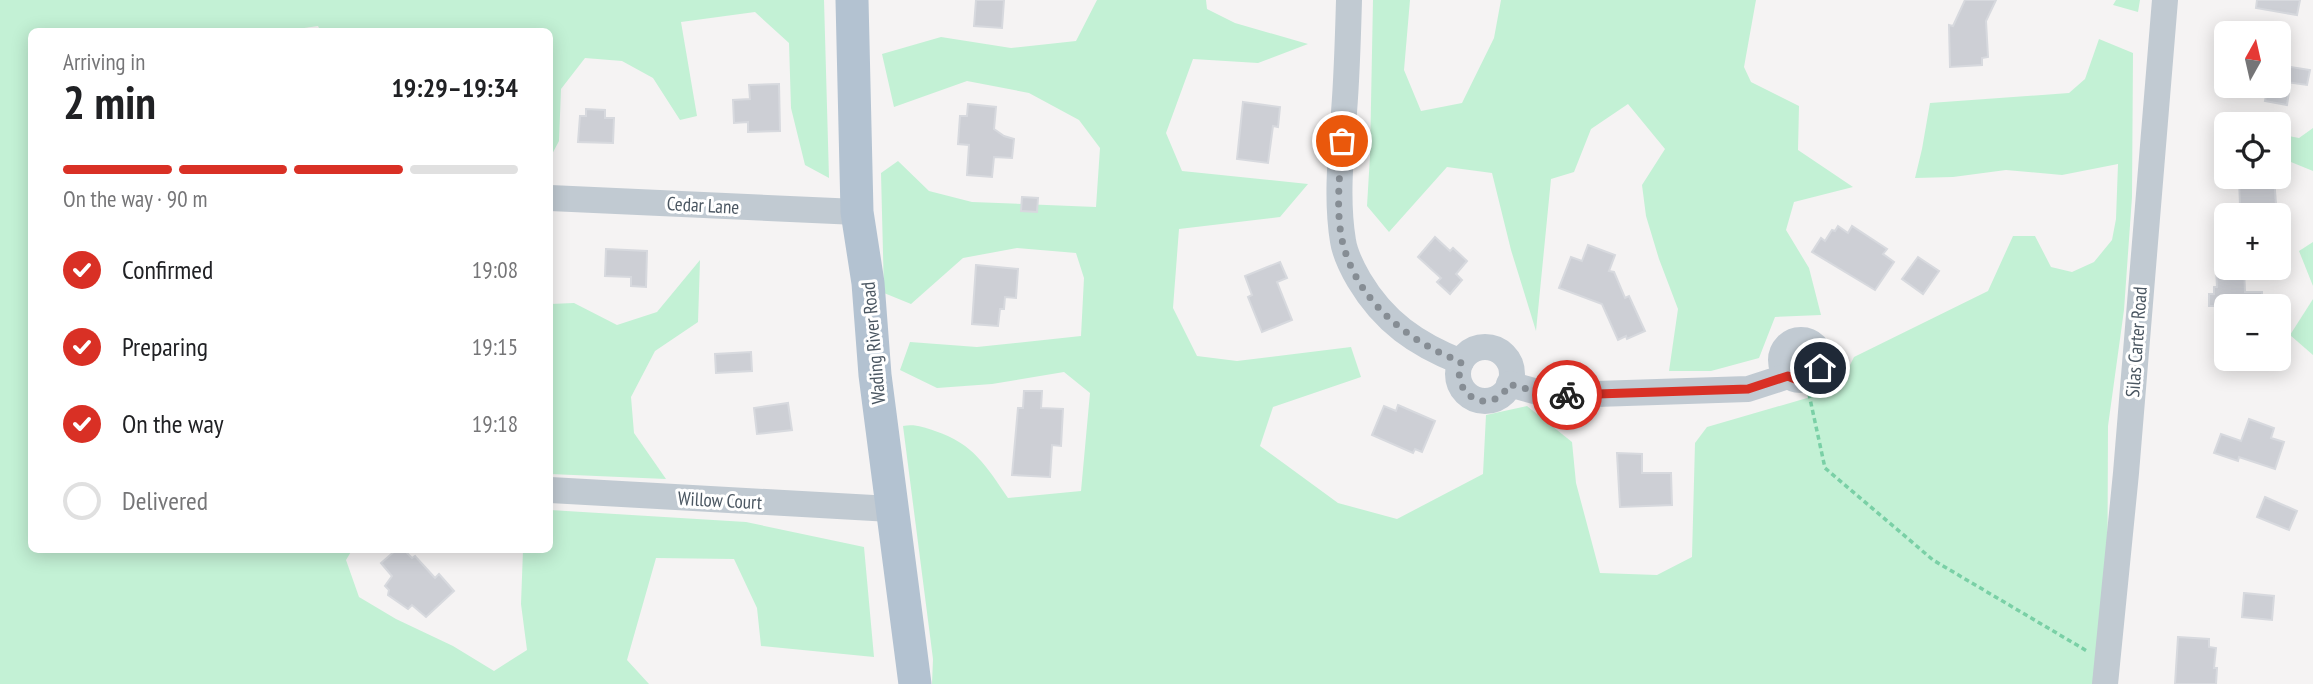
<!DOCTYPE html>
<meta charset="utf-8">
<style>
body{margin:0;font-family:"PT Sans Narrow",sans-serif;background:#f2f2f2;color:#202124;height:100vh;display:flex;flex-direction:column;font-size:26px;white-space:nowrap}
*{box-sizing:border-box;margin:0}
p{font-size:23px;color:#757577}
.icon{flex:none;width:38px;height:38px;fill:none;stroke:currentColor;stroke-width:2;stroke-linecap:round;stroke-linejoin:round}
.map{position:relative;flex:1;overflow:hidden}
.details{position:absolute;left:28px;top:28px;width:525px;height:525px;display:flex;flex-direction:column;background:#fff;border-radius:10px;box-shadow:0 4px 18px #0003}
.details>*{flex:none}
.needle{width:46px;rotate:8deg}
.buttons{position:absolute;left:2214px;top:21px;display:grid;gap:14px}
.buttons a{display:grid;place-items:center;width:77px;height:77px;border-radius:10px;background:#fff;box-shadow:0 4px 18px #0003;font-size:35px}
.pin{position:absolute;display:grid;place-items:center;width:60px;height:60px;color:#fff;margin:-30px;border:4px solid #fff;border-radius:50%;box-shadow:0 2px 7px #0007}
.courier{position:absolute;display:grid;place-items:center;width:70px;height:70px;margin:-35px;border:5px solid #d93025;border-radius:50%;background:#fff;color:#222;box-shadow:0 2px 9px #0007}
.summary em{font-style:normal;font-weight:600}
.summary div{display:flex;flex-direction:column-reverse}
.summary{display:flex;align-items:center;justify-content:space-between;height:119px;padding:0 35px}
h1{font-size:46px;font-weight:600;line-height:52px}
.bar{display:grid;grid-template-columns:repeat(4,1fr);gap:10px 7px;align-content:center;height:84px;padding:0 35px}
.bar i{height:9px;border-radius:5px;background:#e0e0e0}
.bar .selected{background:#d93025}
.bar p{grid-column:span 4}
ol{padding:0 35px;list-style:none}
li{display:flex;align-items:center;gap:21px;height:77px}
li p{margin-inline-start:auto}
li .icon{padding:7px;border-radius:50%;background:#d93025;color:#fff;stroke-width:4}
li:last-child{color:#757577}
li i{width:38px;height:38px;border:4px solid #e0e0e0;border-radius:50%}
.map>svg:first-child{display:block}
</style>
<div class="map">
<svg width="2313" height="684" viewBox="0 0 2313 684">
<rect width="100%" height="100%" fill="#f5f3f3"/>
<g fill="#c3f1d5">
<path d="M0,0H824L829,178L805,165L791,108L789,43L755,12L681,22L697,116L680,120L653,78L622,61L585,58L561,89L559,141L550,158V32H321L318,26L277,32H32V550H352L346,560L359,597L396,619L453,646L494,671L527,650L521,604L523,550H550V510L746,522L864,547L874,657L761,646L757,608L734,559L656,558L627,660L649,684H0Z"/>
<path d="M1097,0H1206L1207,9L1235,23L1308,44L1258,63L1193,59L1166,133L1182,171L1308,184L1280,217L1179,229L1173,308L1197,356L1237,361L1351,347L1361,377L1273,407L1260,446L1338,503L1397,519L1483,474L1486,415L1527,406L1572,442L1576,483L1600,573L1657,575L1692,557L1695,443L1707,427L1838,389L1854,357L1988,291L2013,236H2035L2051,267L2072,272L2094,262L2112,240L2116,219L2118,164L2062,175L2006,170L1953,177L1915,178L1922,149L1930,103L2069,93L2085,79L2099,39L2133,53L2132,197L2124,310L2108,426L2107,663L2102,684H932L933,659L903,426C915,424 923,427 935,431C974,444 986,466 1008,498L1081,491L1090,393L1064,372L992,384L937,388L900,370L910,342L977,347L1081,336L1084,278L1076,253L1017,248L963,258L911,304L884,293L881,173L898,161L929,191L972,202L1096,207L1100,148L1079,120L1029,93L967,81L894,107L882,54L941,37L1011,48L1076,41Z"/>
<path d="M1373,0H1410L1404,70L1421,111L1462,103L1494,38L1501,0H1756L1744,67L1751,82L1799,106L1798,150L1853,187L1794,202L1786,230L1809,268L1821,315L1775,317L1759,358L1711,371H1669L1678,309L1659,259L1646,216L1642,185L1665,149L1628,104L1591,129L1574,172L1551,179L1536,331L1511,250L1492,173L1447,167L1389,232L1367,206L1370,156Z"/>
<path d="M2116,0H2140L2138,12L2113,5Z"/>
<path d="M2313,128V171L2279,157V134L2299,138Z"/>
<path d="M2313,242V286L2299,251Z"/>
<path d="M700,260L698,322L655,351L631,397L634,433L666,479L550,474V304L574,303L617,325L657,312Z"/>
<path d="M2313,299V355L2290,335Z"/>
</g>
<g fill="#cdcfd5" stroke="#d7d9de" stroke-width="2">
<path d="M976,0H1004L1002,28L974,26Z"/>
<path d="M1965,0H1996L1986,21L1988,57L1982,58V65L1950,67L1949,25L1953,26Z"/>
<path d="M2257,0H2300L2297,15L2256,8Z"/>
<path d="M2278,65L2310,70L2307,85L2278,81Z"/>
<path d="M779,84L780,131L748,132V122L734,123L733,100L750,99L749,85Z"/>
<path d="M2268,86H2290L2287,105L2265,101Z"/>
<path d="M1243,102L1280,107L1278,127L1273,126L1268,163L1237,159Z"/>
<path d="M968,104L996,107L994,129L1004,136L1014,139L1012,158L994,157L992,177L967,175L969,145L958,144L960,116H967Z"/>
<path d="M586,109L605,110V118H614L613,143L578,142L580,116H586Z"/>
<path d="M2239,177H2274L2276,204L2240,206Z"/>
<path d="M1022,197L1038,198L1037,212L1021,211Z"/>
<path d="M1838,226L1848,233L1852,226L1887,249L1883,254L1894,262L1875,290L1812,252L1821,238L1825,241L1832,230L1835,231Z"/>
<path d="M1435,237L1450,251L1453,248L1467,261L1456,274L1462,280L1450,294L1437,282L1441,278L1418,257Z"/>
<path d="M1588,245L1615,255L1609,271L1614,272L1625,298L1629,296L1645,331L1627,339L1626,336L1618,340L1602,304L1559,288L1571,257L1582,261Z"/>
<path d="M606,249L647,251L646,287L631,286V277L605,276Z"/>
<path d="M1918,257L1939,271L1923,294L1902,279Z"/>
<path d="M1280,262L1287,278L1277,282L1292,320L1262,332L1248,297L1252,295L1245,276Z"/>
<path d="M976,265L1018,269L1016,298L1005,297L1004,309H1000L998,326L972,324Z"/>
<path d="M2216,268H2244L2245,292H2262V306H2209V294H2214V287H2217Z"/>
<path d="M751,352L752,371L716,373L715,354Z"/>
<path d="M1024,391H1042L1041,408L1063,409L1061,446L1052,445L1050,477L1012,475L1018,408H1023Z"/>
<path d="M788,403L792,430L757,434L754,408Z"/>
<path d="M1398,405L1435,421L1422,452L1415,449L1413,453L1372,435L1384,406L1396,411Z"/>
<path d="M2249,419L2274,428L2271,438L2284,442L2275,469L2239,457L2238,461L2214,453L2221,434L2241,441Z"/>
<path d="M1617,453L1642,454V473H1671L1672,505L1620,507Z"/>
<path d="M2265,497L2297,511L2289,530L2257,517Z"/>
<path d="M396,550H404L412,558L415,556L435,578L439,574L454,591L426,617L412,605L408,609L388,595L389,590L385,586L392,576L381,563Z"/>
<path d="M2244,593L2274,596L2272,620L2242,617Z"/>
<path d="M2178,637L2209,639V647L2216,648L2214,668H2217L2216,684H2175Z"/>
</g>
<g fill="none" stroke-linecap="round" stroke-linejoin="round">
<path stroke="#7ad0a6" stroke-width="3.5" stroke-dasharray="5 3.5" stroke-linecap="butt" d="M1807,385L1825,468L1933,560L2087,651"/>
<g stroke="#c1cad2" stroke-width="26">
<path d="M1349,0C1348,37 1347,75 1344,112C1341,154 1336,199 1343,241C1345,254 1352,268 1359,280C1384,322 1416,344 1461,362"/>
<path d="M550,198L857,212"/>
<circle cx="1801" cy="360" r="20"/>
<circle cx="1485" cy="374" r="27"/>
<path d="M1509,384L1545,394L1566,395L1748,389L1788,376"/>
<path d="M550,490L891,509"/>
<path d="M2105,684L2126,473L2165,0"/>
</g>
<path stroke="#b3c2d1" stroke-width="33" d="M852,0L857,212L868,283L875,375L915,684"/>
</g>
<g fill="none" stroke-linecap="round" stroke-linejoin="round">
<path stroke="#868d94" stroke-width="7" stroke-dasharray="0 12.6" d="M1342,141C1340,173 1335,212 1343,244C1358,302 1408,341 1461,362C1450,398 1494,417 1509,384L1545,394L1567,395"/>
<path stroke="#d93025" stroke-width="9" d="M1567,395L1748,389L1788,376C1801,383 1812,380 1820,368"/>
</g>
<g text-anchor="middle" stroke-width="6" stroke-linejoin="round" paint-order="stroke">
<g font-size="19" fill="#4a5661" stroke="#fff">
<text transform="translate(703 205) rotate(3)" y="7">Cedar Lane</text>
<text transform="translate(2136 342) rotate(-86)" y="7">Silas Carter Road</text>
<text transform="translate(873 343) rotate(-95)" y="7">Wading River Road</text>
<text transform="translate(720 500) rotate(3)" y="7">Willow Court</text>
</g>
</g>
</svg>
<div class="buttons">
<a><svg class="needle" viewBox="-14 -14 28 28"><path d="M0-13l5 13h-10z" fill="#e53935"/><path d="M0 13l5-13h-10z" fill="#757577"/></svg></a>
<a><svg class="icon" aria-label="locate" viewBox="0 0 24 24"><circle cx="12" cy="12" r="6"/><path d="M12 2v4M12 18v4M2 12h4M18 12h4"/></svg></a>
<a>+</a>
<a>−</a>
</div>
<div class="pin" style="left:1342px;top:141px;background:#ea580c"><svg class="icon" aria-label="bag" viewBox="0 0 24 24"><path d="M5 8h14l-1 12H6zM9 8a3 3 0 0 1 6 0"/></svg></div>
<div class="pin" style="left:1820px;top:368px;background:#1f2937"><svg class="icon" aria-label="home" viewBox="0 0 24 24"><path d="M3 11l9-7 9 7M6 9v11h12V9"/></svg></div>
<div class="courier" style="left:1567px;top:395px"><svg class="icon" aria-label="bike" viewBox="0 0 24 24"><circle cx="6" cy="16" r="4"/><circle cx="18" cy="16" r="4"/><path d="M6 16l4-8h5l3 8M10 8l3 8H6M13 5h3"/></svg></div>
<section class="details">
<div class="summary"><div><h1>2 min</h1><p>Arriving in</p></div><em>19:29–19:34</em></div>
<div class="bar"><i class="selected"></i><i class="selected"></i><i class="selected"></i><i></i><p>On the way · 90 m</p></div>
<ol>
<li><svg class="icon" aria-label="check" viewBox="0 0 24 24"><path d="M5 12l5 5 9-10"/></svg>Confirmed<p>19:08</p></li>
<li><svg class="icon" aria-label="check" viewBox="0 0 24 24"><path d="M5 12l5 5 9-10"/></svg>Preparing<p>19:15</p></li>
<li><svg class="icon" aria-label="check" viewBox="0 0 24 24"><path d="M5 12l5 5 9-10"/></svg>On the way<p>19:18</p></li>
<li><i></i>Delivered</li>
</ol>
</section>
</div>
